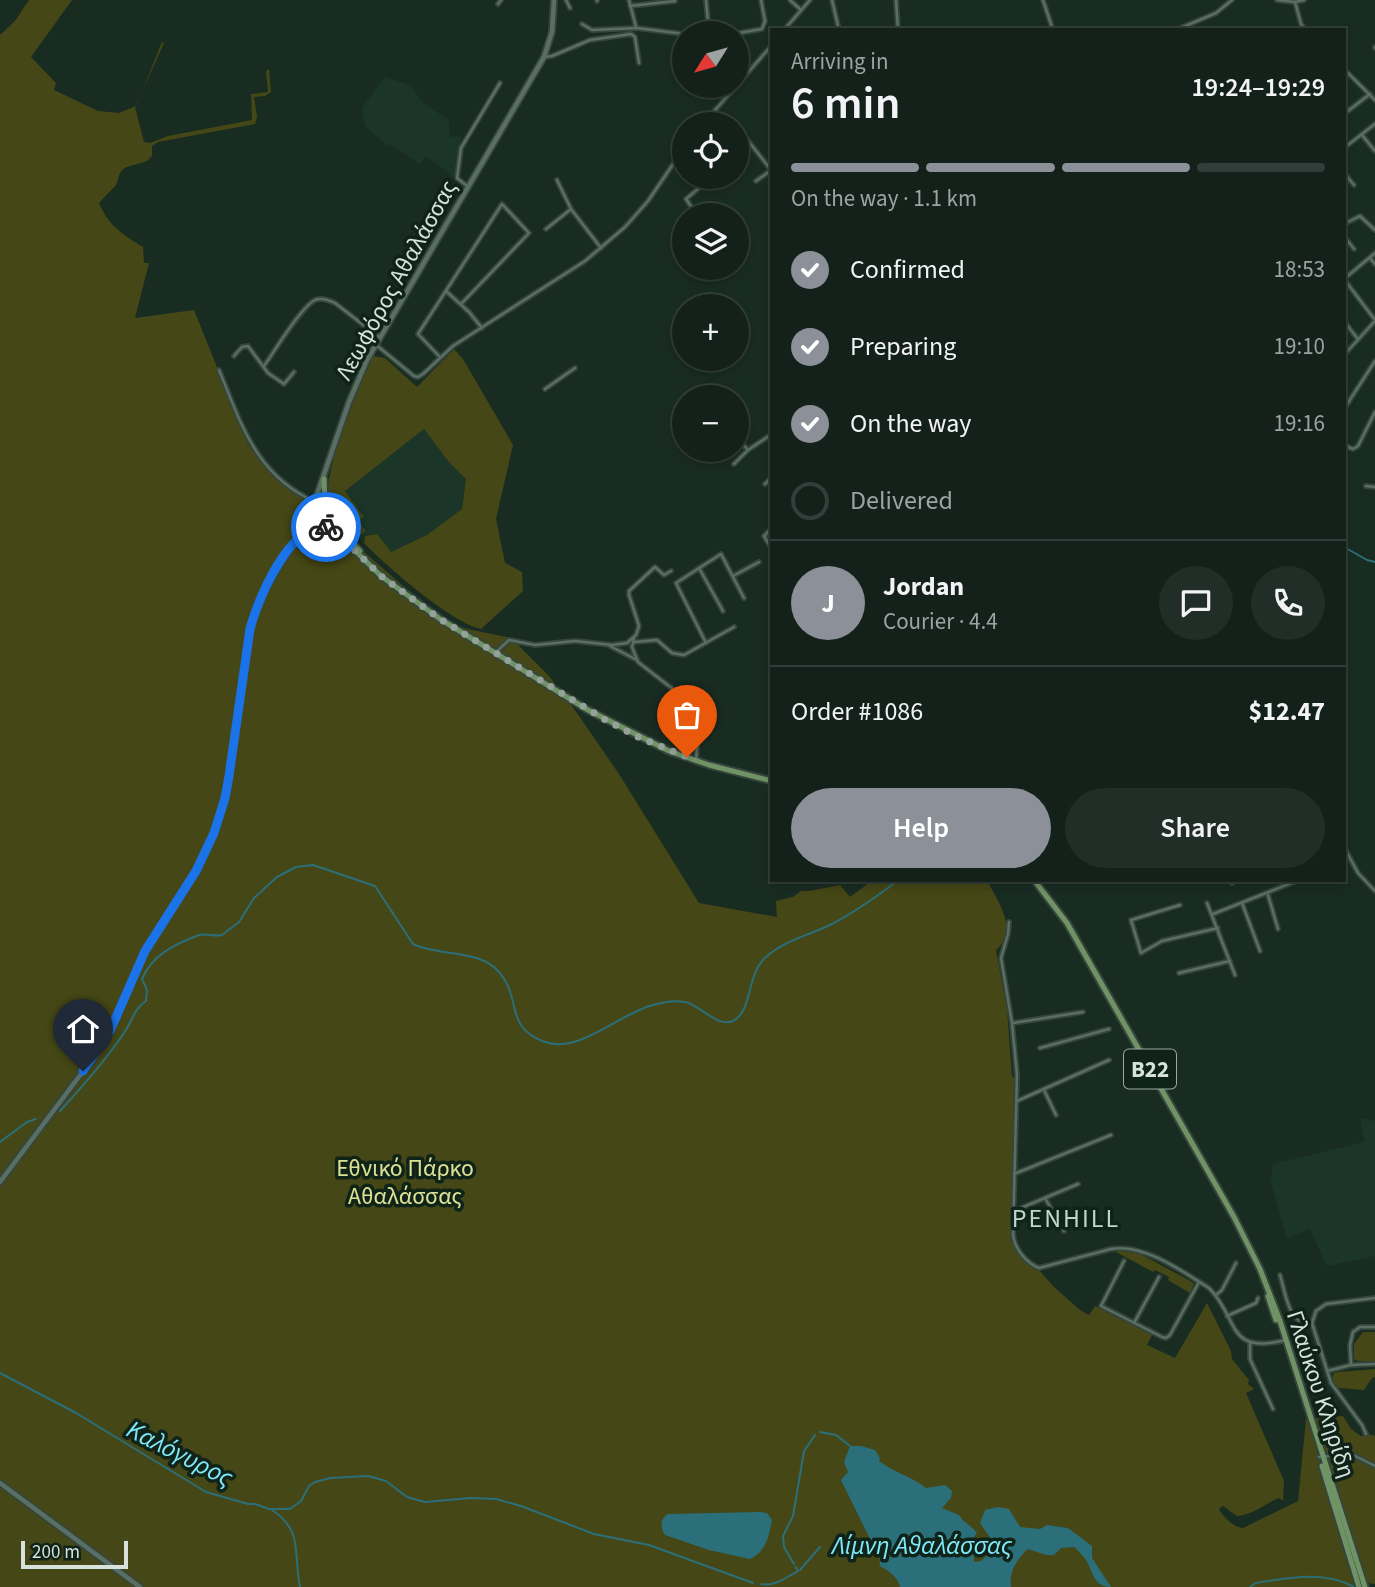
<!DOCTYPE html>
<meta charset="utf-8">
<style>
body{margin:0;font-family:"Source Sans 3",sans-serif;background:#202e27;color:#f1f3f6;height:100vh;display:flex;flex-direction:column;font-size:26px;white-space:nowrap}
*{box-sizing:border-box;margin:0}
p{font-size:23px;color:#9da3a2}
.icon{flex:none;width:38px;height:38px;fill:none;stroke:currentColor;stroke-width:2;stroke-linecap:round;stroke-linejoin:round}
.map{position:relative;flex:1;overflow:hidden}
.details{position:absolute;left:770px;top:28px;width:576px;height:854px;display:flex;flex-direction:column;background:#13211a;border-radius:0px;box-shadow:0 4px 10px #0003,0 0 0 2px #323e39}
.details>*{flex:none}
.needle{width:46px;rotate:233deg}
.controls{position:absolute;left:672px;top:21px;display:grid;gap:14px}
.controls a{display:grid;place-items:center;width:77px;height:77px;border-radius:50%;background:#13211a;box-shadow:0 4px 10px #0003,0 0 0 2px #323e39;font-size:35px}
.scale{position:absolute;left:21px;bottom:18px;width:107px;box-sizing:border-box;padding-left:7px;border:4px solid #d6e2db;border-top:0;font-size:19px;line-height:24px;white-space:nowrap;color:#d6e2db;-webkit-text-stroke:5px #0f2319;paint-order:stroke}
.pin{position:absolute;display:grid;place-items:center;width:60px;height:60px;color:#fff;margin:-72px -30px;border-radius:50% 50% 50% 0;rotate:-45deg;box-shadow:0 0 7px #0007}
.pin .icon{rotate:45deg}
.courier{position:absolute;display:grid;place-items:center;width:70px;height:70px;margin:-35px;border:5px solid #1a73e8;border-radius:50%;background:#fff;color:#222;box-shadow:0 2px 9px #0007}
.overview em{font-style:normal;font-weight:600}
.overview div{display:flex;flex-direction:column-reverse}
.overview{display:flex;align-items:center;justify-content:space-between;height:119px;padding:0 21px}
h1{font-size:46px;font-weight:600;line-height:52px}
.bar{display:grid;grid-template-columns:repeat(4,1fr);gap:10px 7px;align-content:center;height:84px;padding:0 21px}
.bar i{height:9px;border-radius:5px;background:#323e39}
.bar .active{background:#8c9099}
.bar p{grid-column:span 4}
.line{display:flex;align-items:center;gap:18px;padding:0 21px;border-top:2px solid #323e39}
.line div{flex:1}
.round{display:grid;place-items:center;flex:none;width:74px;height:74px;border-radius:37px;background:#202e27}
ol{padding:0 21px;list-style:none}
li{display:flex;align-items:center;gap:21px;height:77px}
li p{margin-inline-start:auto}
li .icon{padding:7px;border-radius:50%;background:#8c9099;color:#fff;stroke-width:4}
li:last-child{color:#9da3a2}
li i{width:38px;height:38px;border:4px solid #323e39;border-radius:50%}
.button{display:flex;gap:14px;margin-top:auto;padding:14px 21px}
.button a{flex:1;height:80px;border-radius:42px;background:#8c9099;color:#fff;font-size:28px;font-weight:600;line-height:80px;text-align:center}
.button a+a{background:#202e27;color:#f1f3f6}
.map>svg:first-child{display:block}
</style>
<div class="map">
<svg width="1375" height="1587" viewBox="0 0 1375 1587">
<rect width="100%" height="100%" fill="#192c22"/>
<g fill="#1b3628">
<path d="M385,77L410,85L423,103L449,120L450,137L461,136L455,178L426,156L420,164L392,145L388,146L365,126L362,108Z"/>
<path d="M424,429L448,461L466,479L462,509L427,535L391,552L377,534L368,535L363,540L364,543L355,534L361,535L358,521L345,491Z"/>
<path d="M1360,1118L1375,1121V1256L1327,1266L1310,1229L1287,1239L1271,1183L1273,1164L1364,1142Z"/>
</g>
<g fill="#454716">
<path d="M29,0H72L31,57L56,83L54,90L98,111L119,113L136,106L162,42L164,43L135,107L144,142L150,143L168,136L252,120L251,94L268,92L266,71L269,69L271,92L265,96L254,97L257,117L255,124L158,142L152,146V156L147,161L124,168L120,173L116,185L99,203C108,225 123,235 143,247L144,263H149L135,318L194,310L248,444L264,466L286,488L308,501L309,506L325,518L448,625L511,638L549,676L577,713L619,774L699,903L777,917L776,901L793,897L801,891H809L840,885L850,897L873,880H987C997,901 1020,930 996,950L1007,1009L1012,1076L1015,1079L1012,1243L1023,1258L1039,1270L1053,1286L1080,1310L1089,1315L1095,1306L1152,1335L1147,1345L1175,1358L1207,1303L1231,1351L1232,1359L1249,1380L1248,1384L1254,1389L1246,1393L1284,1481L1283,1501L1279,1498C1264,1504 1255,1514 1237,1516L1223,1506L1221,1507L1219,1510C1225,1518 1233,1527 1243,1528L1298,1501L1306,1419L1343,1416L1351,1429L1361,1436L1369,1434L1375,1436V1584L1360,1582L1359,1587H0V35L15,21Z"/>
<path d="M454,349L463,359L513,445L496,519L505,563L522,572L523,591L481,629C452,623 386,566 364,543L365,536L377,534L391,552L427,535L462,509L466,479L448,461L424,429L345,491L364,517L358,521L366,531L361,535L355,534C348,526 334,516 330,506C319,476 360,386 373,356L385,358L417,387Z"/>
<path d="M1122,1250L1137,1252L1194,1283L1190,1293L1168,1280L1169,1277L1155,1270L1153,1272L1116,1252Z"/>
<path d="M1363,1332H1375V1362L1358,1361L1354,1359V1344Z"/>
<path d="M1375,1369V1377L1372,1378L1364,1390L1338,1388L1332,1379L1334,1373L1339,1372Z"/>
</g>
<g fill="#2b6f7a">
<path d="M850,1446H861L875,1450L880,1458L879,1461C893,1472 911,1476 926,1488L945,1485L952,1491L951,1498L942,1508L959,1515C964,1523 971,1525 977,1533L974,1537V1562L981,1561L990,1553L991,1539L980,1523L985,1510L998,1507L1009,1509L1020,1527L1040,1529L1047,1525L1068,1528L1092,1546V1558L1111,1587C1093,1587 1093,1571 1086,1560C1083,1555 1078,1551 1074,1547L1061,1548L1054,1555H1046L1028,1549C1017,1559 1009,1571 1011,1587H900C898,1577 889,1571 880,1566L879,1550L874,1547L841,1480L848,1472L844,1462Z"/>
<path d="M760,1512L767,1513L772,1520C769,1536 766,1552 750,1559L709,1550L665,1535C660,1527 660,1519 668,1514Z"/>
</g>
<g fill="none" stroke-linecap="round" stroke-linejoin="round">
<g stroke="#2b6f7a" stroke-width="2">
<path d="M1344,547L1367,560L1375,562"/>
<path d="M60,1111C83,1086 105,1061 124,1033C132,1022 134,1008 146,1001L147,990L142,979C152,955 175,944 199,935C207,933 214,937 222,935L239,922L254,898L277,877L296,867L313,865L375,886L413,944C436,956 479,949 498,971C523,998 503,1027 545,1042C580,1054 620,1013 653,1005C663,1002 675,1000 685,1002C699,1004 717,1028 733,1021C753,1011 746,974 766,957C785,940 810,935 832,924C856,912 877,896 899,880"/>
<path d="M0,1142L27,1122L36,1119"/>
<path d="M0,1373L76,1413L206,1492L248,1504H255L269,1509H290L301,1501L309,1486L315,1482L330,1478L368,1476L386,1481L407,1497L425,1502L471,1498L496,1499L521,1506L594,1534L649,1545L753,1583"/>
<path d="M820,1432L836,1435L850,1446"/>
<path d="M272,1510C304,1531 293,1554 300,1587"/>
<path d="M794,1564L784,1547L783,1536L793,1516L804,1451L815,1435"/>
<path d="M800,1570L820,1547"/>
<path d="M761,1584C774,1587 787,1577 798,1571L796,1567"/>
<path d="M1250,1587L1256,1583C1288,1578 1324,1570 1354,1587"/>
</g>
<g stroke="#36463d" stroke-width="6">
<g id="street">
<path d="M566,0L570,8"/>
<path d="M597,0V1"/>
<path d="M629,0L636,27"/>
<path d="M706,0L709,33"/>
<path d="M790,0L801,10"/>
<path d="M832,0L839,30"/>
<path d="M896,0L898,30"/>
<path d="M1043,0L1053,30"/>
<path d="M1277,0L1295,2L1304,0"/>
<path d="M1295,2L1301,24L1306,30"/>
<path d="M498,4L501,0"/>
<path d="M630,6L675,1"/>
<path d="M582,24L592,30L637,28L684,34"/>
<path d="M784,30L810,0"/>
<path d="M1176,30L1216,13L1232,0"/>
<path d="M739,33L762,29L765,21L761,0"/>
<path d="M1375,47V48"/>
<path d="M544,57L552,56L590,40L631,34L635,37L639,63"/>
<path d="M1344,69L1375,100"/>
<path d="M1344,114L1370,94"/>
<path d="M703,124L772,45"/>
<path d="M1362,135L1375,151"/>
<path d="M737,146L746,138L771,170"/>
<path d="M1344,148L1375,124"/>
<path d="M1344,173L1354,185"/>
<path d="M557,180L571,209L601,248"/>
<path d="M756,181L770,171"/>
<path d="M467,186L457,178L461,148L500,83"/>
<path d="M697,215L686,199L712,177"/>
<path d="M1344,224L1360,216L1375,230"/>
<path d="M546,229L571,209"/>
<path d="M1344,236L1354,249"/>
<path d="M1370,258L1375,264"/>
<path d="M1344,279L1375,320"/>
<path d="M1344,279L1375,253"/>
<path d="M446,291L469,312L482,328"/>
<path d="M1344,321L1357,338"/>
<path d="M375,344L414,376L418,377L423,374L453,346L585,261L625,227L648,201L684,148"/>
<path d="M1344,355L1375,321"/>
<path d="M234,356L242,347L248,346L268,373L284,384L294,372"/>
<path d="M439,356L418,334L502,204L529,233L461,304"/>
<path d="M264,366C274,352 301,307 315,300C322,297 329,300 335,303L379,337"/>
<path d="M219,370C242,426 256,475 315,502"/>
<path d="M545,389L575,368"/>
<path d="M1344,409L1375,361"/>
<path d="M738,439L748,450L772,434"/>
<path d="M1344,445L1353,449L1358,446L1375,412"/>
<path d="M734,464L748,450"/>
<path d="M765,484L772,477"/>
<path d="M1366,486L1375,487"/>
<path d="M772,528L764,536L772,549"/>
<path d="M699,568L723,611"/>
<path d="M733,576L759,562"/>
<path d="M634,638L632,647L638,662L674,690L697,747L696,761"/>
<path d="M634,642L657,640L672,653L684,655L734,627"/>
<path d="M706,643L676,583L721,554L744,598"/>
<path d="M610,646L635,659"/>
<path d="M495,653L509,640L535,645L575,641L612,645L627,643L636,635L639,626L629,595V591L655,567L664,575L671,571"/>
<path d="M1344,847L1358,873L1375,891"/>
<path d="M1232,883L1237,880"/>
<path d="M1268,895L1278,929"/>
<path d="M1207,903L1235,975"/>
<path d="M1242,903L1260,951"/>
<path d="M1180,905L1131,920L1141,953L1162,941L1218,928"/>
<path d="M1213,914L1299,880"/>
<path d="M1009,922L1008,934L1001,958L1012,1023L1017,1074L1013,1234C1014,1248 1026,1263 1039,1268L1111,1249C1143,1243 1182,1271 1209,1288C1240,1319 1225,1355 1286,1340"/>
<path d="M1179,973L1230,961"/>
<path d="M1013,1023L1083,1012"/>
<path d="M1040,1048L1109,1029"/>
<path d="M1044,1090L1056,1115"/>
<path d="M1017,1101L1109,1060"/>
<path d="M1014,1174L1111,1135"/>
<path d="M1045,1198L1064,1231"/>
<path d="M1014,1211L1078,1184"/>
<path d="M1124,1261L1101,1306L1162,1337L1166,1338L1170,1335L1199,1282"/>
<path d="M1280,1275C1286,1295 1288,1324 1312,1325"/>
<path d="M1216,1295L1222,1290L1236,1263"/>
<path d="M1227,1316L1256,1303L1258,1298"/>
<path d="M1134,1323L1159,1277"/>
<path d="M1250,1343V1359L1273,1409"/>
<path d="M1351,1365L1350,1345L1353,1332L1360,1327H1375"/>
<path d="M1327,1371L1351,1365L1375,1364"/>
<path d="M1366,1434L1362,1425L1331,1383L1312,1323L1316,1311L1326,1304L1375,1298"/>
<path d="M1319,1457L1351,1454L1375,1466"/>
</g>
</g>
<g stroke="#36463d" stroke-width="8">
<g id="secondary">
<path d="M0,1182L96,1054L110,1031L145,951L196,871L214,833L225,798L229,776L250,629L258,602L310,515L349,402L367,360L544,57L552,32L554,0"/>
<path d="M0,1483L140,1587"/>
</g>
</g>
<g stroke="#36463d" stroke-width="9">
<g id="primary">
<path d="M324,479L325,502L331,521"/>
<path d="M312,510L338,528"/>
<path d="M310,515L329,525L381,576L440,619L588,710L669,751L709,765L772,781"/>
<path d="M345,535L360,551"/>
<path d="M295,541L312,528L328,527"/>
<path d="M1034,880L1067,923L1234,1217L1260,1269L1280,1321L1365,1587"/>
<path d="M1268,1296L1276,1320"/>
<path d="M1322,1466L1359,1587"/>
</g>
</g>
<use href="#street" stroke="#5a6f63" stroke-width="2.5"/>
<use href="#secondary" stroke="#5a6f63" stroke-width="4.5"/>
<use href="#primary" stroke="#709366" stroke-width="5"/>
</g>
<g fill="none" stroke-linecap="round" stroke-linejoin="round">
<path stroke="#94a29a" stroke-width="7" stroke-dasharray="0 12.6" d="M326,527L334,530L381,576L440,619L604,719L636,736L687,757"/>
<path stroke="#1a73e8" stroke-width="9" d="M83,1071L110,1031L145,951L196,871L214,833L225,798L229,776L250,629C258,599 289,524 326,527"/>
</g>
<g text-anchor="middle" stroke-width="7" stroke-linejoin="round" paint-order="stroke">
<rect fill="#0f2319" stroke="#9aa9a1" stroke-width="2" x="1124" y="1049.5" width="52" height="39" rx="5"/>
<g font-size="23" font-weight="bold" fill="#d6e2db">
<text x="1150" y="1077">B22</text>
</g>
<g font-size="24" fill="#d6e2db" stroke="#0f2319">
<text transform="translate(396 280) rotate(-61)" y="8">Λεωφόρος Αθαλάσσας</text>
<text transform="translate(1321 1394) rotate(72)" y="8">Γλαύκου Κληρίδη</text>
</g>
<g font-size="24" fill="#dce193" stroke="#0f2319">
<text x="405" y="1176">Εθνικό Πάρκο<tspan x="405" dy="28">Αθαλάσσας</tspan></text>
</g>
<g font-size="26" letter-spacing="2" fill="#bed7c9" stroke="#0f2319">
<text x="1066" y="1227">PENHILL</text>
</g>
<g font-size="26" font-style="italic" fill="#7fe8f9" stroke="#0f2319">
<text transform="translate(180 1453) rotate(27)" y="9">Καλόγυρος</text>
<text x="922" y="1554">Λίμνη Αθαλάσσας</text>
</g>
</g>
</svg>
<div class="controls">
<a><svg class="needle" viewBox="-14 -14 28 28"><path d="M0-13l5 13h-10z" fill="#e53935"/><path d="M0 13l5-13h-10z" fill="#9da3a2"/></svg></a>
<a><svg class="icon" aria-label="locate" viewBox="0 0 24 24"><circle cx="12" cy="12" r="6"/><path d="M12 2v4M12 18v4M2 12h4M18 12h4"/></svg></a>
<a><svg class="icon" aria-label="layers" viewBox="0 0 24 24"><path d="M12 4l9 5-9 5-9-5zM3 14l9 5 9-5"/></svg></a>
<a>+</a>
<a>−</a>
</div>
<div class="scale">200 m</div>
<div class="pin" style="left:687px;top:757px;background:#ea580c"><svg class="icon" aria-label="bag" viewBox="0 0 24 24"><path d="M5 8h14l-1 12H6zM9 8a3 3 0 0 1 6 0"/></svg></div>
<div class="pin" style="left:83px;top:1071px;background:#1f2937"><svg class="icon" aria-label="home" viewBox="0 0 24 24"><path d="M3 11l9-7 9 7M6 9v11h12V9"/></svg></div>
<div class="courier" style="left:326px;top:527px"><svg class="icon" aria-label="bike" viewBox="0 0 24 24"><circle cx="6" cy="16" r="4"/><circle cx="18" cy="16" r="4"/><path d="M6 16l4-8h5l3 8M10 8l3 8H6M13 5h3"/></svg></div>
<section class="details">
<div class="overview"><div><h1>6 min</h1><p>Arriving in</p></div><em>19:24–19:29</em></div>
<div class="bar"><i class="active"></i><i class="active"></i><i class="active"></i><i></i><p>On the way · 1.1 km</p></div>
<ol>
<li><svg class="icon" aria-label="check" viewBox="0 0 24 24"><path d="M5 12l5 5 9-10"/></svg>Confirmed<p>18:53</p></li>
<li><svg class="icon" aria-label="check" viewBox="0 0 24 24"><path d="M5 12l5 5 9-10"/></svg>Preparing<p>19:10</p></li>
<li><svg class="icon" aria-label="check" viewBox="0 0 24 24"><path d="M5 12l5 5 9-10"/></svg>On the way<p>19:16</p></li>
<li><i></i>Delivered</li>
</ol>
<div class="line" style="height:126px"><b class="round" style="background:#8c9099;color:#fff">J</b><div><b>Jordan</b><p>Courier · 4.4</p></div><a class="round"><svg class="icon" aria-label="chat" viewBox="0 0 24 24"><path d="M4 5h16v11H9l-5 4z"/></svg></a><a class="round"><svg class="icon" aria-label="phone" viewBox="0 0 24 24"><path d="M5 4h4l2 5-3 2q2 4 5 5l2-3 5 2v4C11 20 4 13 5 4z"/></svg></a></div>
<div class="line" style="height:91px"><div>Order #1086</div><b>$12.47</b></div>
<div class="button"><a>Help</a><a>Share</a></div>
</section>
</div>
